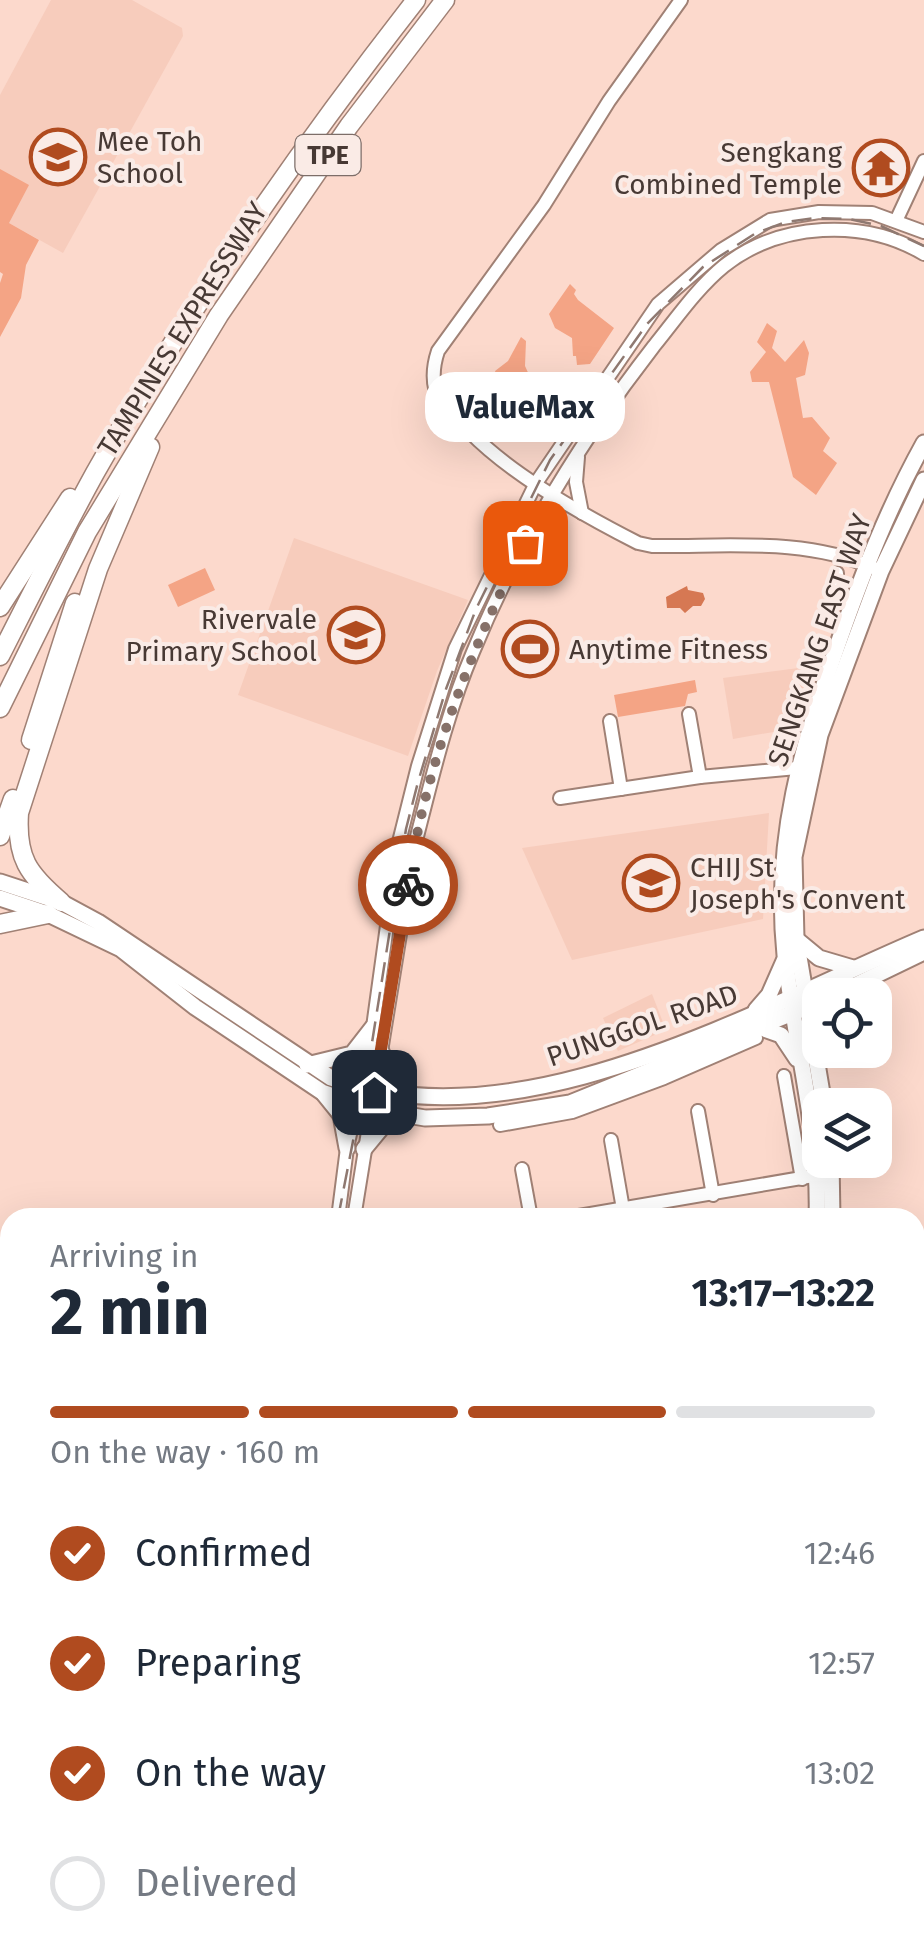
<!DOCTYPE html>
<meta charset="utf-8">
<style>
body{margin:0;font-family:"Fira Sans",sans-serif;background:#f2f2f3;color:#1f2937;height:100vh;display:flex;flex-direction:column;font-size:38px;white-space:nowrap}
*{box-sizing:border-box;margin:0}
p{font-size:32px;color:#747a83}
.icon{flex:none;width:55px;height:55px;fill:none;stroke:currentColor;stroke-width:2;stroke-linecap:round;stroke-linejoin:round}
.map{position:relative;flex:1;overflow:hidden}
.panel{position:absolute;left:0px;top:1208px;width:925px;height:752px;display:flex;flex-direction:column;background:#fff;border-radius:30px 30px 0 0;box-shadow:0 10px 40px #0002}
.panel>*{flex:none}
.fabs{position:absolute;left:802px;top:978px;display:grid;gap:20px}
.fabs a{display:grid;place-items:center;width:90px;height:90px;border-radius:20px;background:#fff;box-shadow:0 10px 40px #0002;font-size:50px}
.pin{position:absolute;display:grid;place-items:center;width:85px;height:85px;color:#fff;margin:-42px;border-radius:20px;box-shadow:0 5px 15px #0006}
.courier{position:absolute;display:grid;place-items:center;width:100px;height:100px;margin:-50px;border:8px solid #b04b1f;border-radius:50%;background:#fff;color:#222;box-shadow:0 2px 12px #0007}
.bubble{position:absolute;height:70px;border-radius:30px;background:#fff;box-shadow:0 10px 40px #0002;font-size:32px;font-weight:700;line-height:70px;text-align:center}
.overview em{font-style:normal;font-weight:700}
.overview div{display:flex;flex-direction:column-reverse}
.overview{display:flex;align-items:center;justify-content:space-between;height:170px;padding:0 50px}
h1{font-size:65px;font-weight:700;line-height:75px}
.bar{display:grid;grid-template-columns:repeat(4,1fr);gap:15px 10px;align-content:center;height:120px;padding:0 50px}
.bar i{height:12px;border-radius:8px;background:#e0e1e3}
.bar .current{background:#b04b1f}
.bar p{grid-column:span 4}
ol{padding:0 50px;list-style:none}
li{display:flex;align-items:center;gap:30px;height:110px}
li p{margin-inline-start:auto}
li .icon{padding:10px;border-radius:50%;background:#b04b1f;color:#fff;stroke-width:4}
li:last-child{color:#747a83}
li i{width:55px;height:55px;border:5px solid #e0e1e3;border-radius:50%}
.map>svg:first-child{display:block}
</style>
<div class="map">
<svg width="924" height="1958" viewBox="0 0 924 1958">
<rect width="100%" height="100%" fill="#fcd9cc"/>
<g fill="#f7ccbc">
<path d="M51,0H132L182,28L183,36L63,253L0,218V95Z"/>
<path d="M294,538L468,600L437,671L408,756L238,695Z"/>
<path d="M814,666L790,729L733,739L723,678Z"/>
<path d="M769,813L763,919L572,960L522,848Z"/>
<path d="M652,994L666,1030L618,1051L603,1018Z"/>
<path d="M0,1236L10,1237V1336L0,1335Z"/>
<path d="M10,1344V1434L0,1433V1405Z"/>
<path d="M915,1560L924,1562V1627L918,1669H915Z"/>
</g>
<g fill="#f4a485">
<path d="M0,169L29,185L9,223L39,240L26,265L21,298L0,337V283L3,274L0,272Z"/>
<path d="M570,284L576,290L574,294L578,300L614,328L590,364L577,365L576,356H573L572,338L555,328L549,314Z"/>
<path d="M767,323L777,331L772,348L785,362L804,340L809,353L805,375L796,378L803,418L812,417L830,438L823,451L837,463L816,495L793,477L769,382H752L750,372L766,352L757,342Z"/>
<path d="M521,337L526,341L525,366L531,379L524,385L518,398L499,385L495,371L508,361Z"/>
<path d="M205,568L215,590L178,607L168,585Z"/>
<path d="M695,680L697,692L688,694L685,706L618,717L614,695Z"/>
<path d="M0,1618L10,1622L5,1669L0,1667Z"/>
</g>
<path fill="#d67853" d="M687,586L688,590L703,593L705,599L701,606H693L685,613L680,608H667L666,597Z"/>
<g fill="none" stroke-linecap="round" stroke-linejoin="round">
<g stroke="#a08175" stroke-width="16">
<g id="minor">
<path d="M681,0L609,101L544,205L438,351C432,369 432,388 441,404C448,416 460,422 469,431C511,475 583,515 638,543L652,546C725,547 805,537 874,568"/>
<path d="M896,221L924,161"/>
<path d="M578,457L576,482L582,513"/>
<path d="M837,573L836,600L852,605"/>
<path d="M689,714L700,777"/>
<path d="M610,721L621,789"/>
<path d="M560,798L700,777L797,768"/>
<path d="M784,1076L802,1179"/>
<path d="M698,1111L713,1195"/>
<path d="M500,1125L572,1112L664,1078L756,1038"/>
<path d="M611,1140L623,1209"/>
<path d="M522,1169L531,1218"/>
<path d="M338,1218L347,1148L373,1027L398,846L418,766L455,649L536,483L658,304L721,250L770,220L819,212L872,213L924,232"/>
<path d="M354,1218L414,848C431,783 446,715 473,652C518,543 581,440 654,346C676,319 697,288 724,266C780,222 864,218 924,254"/>
<path d="M567,1218L819,1175"/>
<path d="M915,1533L924,1534"/>
<path d="M915,1544L924,1545"/>
<path d="M915,1685L924,1686"/>
<path d="M915,1698L924,1699"/>
<path d="M10,1703L7,1720L10,1750"/>
<path d="M286,1958V1950"/>
<path d="M310,1958V1950"/>
</g>
</g>
<g stroke="#a08175" stroke-width="19">
<g id="major">
<path d="M0,882L61,902L98,922L331,1078C518,1147 754,1010 924,938"/>
<path d="M0,898L48,914L121,949L195,1007L322,1092L371,1109L425,1118L488,1116L570,1103L820,1002"/>
<path d="M796,939L819,958L853,968"/>
<path d="M835,995L924,952"/>
<path d="M756,1010L769,995L784,961"/>
<path d="M756,1026L781,1035L797,1059"/>
<path d="M380,1049L392,1077L410,1098"/>
<path d="M307,1065L352,1054L373,1027"/>
<path d="M324,1094L341,1115L347,1148"/>
<path d="M824,1105L796,939L794,857L820,735L881,571L924,480"/>
<path d="M364,1149L383,1126L406,1118"/>
<path d="M831,1160L832,1218"/>
<path d="M817,1218C820,1129 794,1043 785,955C773,838 802,746 840,638C864,570 889,506 924,443"/>
<path d="M708,1958L709,1950"/>
<path d="M726,1958L727,1950"/>
</g>
</g>
<g stroke="#a08175" stroke-width="21">
<g id="highway">
<path d="M0,607L70,498"/>
<path d="M0,656C31,595 62,533 95,473C189,307 299,150 416,0"/>
<path d="M0,708L87,532L219,315L349,126L445,0"/>
<path d="M31,740L75,603"/>
<path d="M0,836L13,799"/>
<path d="M61,902C28,874 16,858 19,813L98,569L150,447"/>
<path d="M0,924L48,914"/>
</g>
</g>
<use href="#minor" stroke="#fff" stroke-width="12"/>
<use href="#major" stroke="#fff" stroke-width="15"/>
<use href="#highway" stroke="#fff" stroke-width="18"/>
<g stroke="#8f7971" stroke-width="2.5" stroke-dasharray="20 10" stroke-linecap="butt">
<path d="M338,1218L371,1049L406,829L418,782L446,689L476,609L550,460L647,324L703,267L756,233L786,222L815,218L849,219L881,226L924,246"/>
<path d="M915,1870L924,1871"/>
<path d="M915,1887L924,1888"/>
<path d="M304,1958V1950"/>
</g>
</g>
<g fill="none" stroke-linecap="round" stroke-linejoin="round">
<path stroke="#867169" stroke-width="10" stroke-dasharray="0 18" d="M408,885C426,764 470,651 525,543"/>
<path stroke="#b04b1f" stroke-width="12" d="M374,1092L408,885"/>
</g>
<defs>
<g id="school-ring" transform="scale(2.875)"><circle r="9.5" fill="#faebe6" stroke="#b04b1f" stroke-width="1.5"/><path d="M0-5L7-2L0 1L-7-2ZM-4 1L0 2.5L4 1V4Q0 6-4 4Z" fill="#b04b1f"/></g>
<g id="temple-ring" transform="scale(2.875)"><circle r="9.5" fill="#faebe6" stroke="#b04b1f" stroke-width="1.5"/><path d="M0-6L5-2H3V0L6.5 2.5H4V6H1.5V3h-3V6H-4V2.5H-6.5L-3 0V-2H-5Z" fill="#b04b1f"/></g>
<g id="stadium-ring" transform="scale(2.875)"><circle r="9.5" fill="#faebe6" stroke="#b04b1f" stroke-width="1.5"/><path d="M0-5a6.5 5 0 1 0 0 10a6.5 5 0 1 0 0-10ZM-3.5-1.8h7v3.6h-7Z" fill="#b04b1f"/></g>
</defs>
<g fill-rule="evenodd">
<use href="#school-ring" x="58" y="157"/>
<use href="#temple-ring" x="881" y="168"/>
<use href="#school-ring" x="356" y="635"/>
<use href="#stadium-ring" x="530" y="649"/>
<use href="#school-ring" x="651" y="883"/>
</g>
<g text-anchor="middle" stroke-width="8" stroke-linejoin="round" paint-order="stroke">
<rect fill="#faebe6" stroke="#7d6e69" stroke-width="2.5" x="295.5" y="135" width="65" height="40" rx="8"/>
<g font-size="25" font-weight="bold" fill="#473934">
<text x="328" y="164">TPE</text>
</g>
<g font-size="28" fill="#473934" stroke="#faebe6" text-anchor="start">
<text x="97" y="151">Mee Toh<tspan x="97" dy="32">School</tspan></text>
<text x="842" y="162" text-anchor="end">Sengkang<tspan x="842" dy="32">Combined Temple</tspan></text>
<text x="317" y="629" text-anchor="end">Rivervale<tspan x="317" dy="32">Primary School</tspan></text>
<text x="569" y="659">Anytime Fitness</text>
<text x="690" y="877">CHIJ St<tspan x="690" dy="32">Joseph's Convent</tspan></text>
</g>
<g font-size="28" fill="#473934" stroke="#faebe6">
<text transform="translate(182 329) rotate(-58)" y="10">TAMPINES EXPRESSWAY</text>
<text transform="translate(819 640) rotate(-71)" y="10">SENGKANG EAST WAY</text>
<text transform="translate(642 1025) rotate(-19)" y="10">PUNGGOL ROAD</text>
</g>
</g>
</svg>
<div class="fabs">
<a><svg class="icon" aria-label="locate" viewBox="0 0 24 24"><circle cx="12" cy="12" r="6"/><path d="M12 2v4M12 18v4M2 12h4M18 12h4"/></svg></a>
<a><svg class="icon" aria-label="layers" viewBox="0 0 24 24"><path d="M12 4l9 5-9 5-9-5zM3 14l9 5 9-5"/></svg></a>
</div>
<div class="pin" style="left:525px;top:543px;background:#ea580c"><svg class="icon" aria-label="bag" viewBox="0 0 24 24"><path d="M5 8h14l-1 12H6zM9 8a3 3 0 0 1 6 0"/></svg></div>
<div class="pin" style="left:374px;top:1092px;background:#1f2937"><svg class="icon" aria-label="home" viewBox="0 0 24 24"><path d="M3 11l9-7 9 7M6 9v11h12V9"/></svg></div>
<div class="courier" style="left:408px;top:885px"><svg class="icon" aria-label="bike" viewBox="0 0 24 24"><circle cx="6" cy="16" r="4"/><circle cx="18" cy="16" r="4"/><path d="M6 16l4-8h5l3 8M10 8l3 8H6M13 5h3"/></svg></div>
<div class="bubble" style="left:425px;top:372px;width:200px">ValueMax</div>
<section class="panel">
<div class="overview"><div><h1>2 min</h1><p>Arriving in</p></div><em>13:17–13:22</em></div>
<div class="bar"><i class="current"></i><i class="current"></i><i class="current"></i><i></i><p>On the way · 160 m</p></div>
<ol>
<li><svg class="icon" aria-label="check" viewBox="0 0 24 24"><path d="M5 12l5 5 9-10"/></svg>Confirmed<p>12:46</p></li>
<li><svg class="icon" aria-label="check" viewBox="0 0 24 24"><path d="M5 12l5 5 9-10"/></svg>Preparing<p>12:57</p></li>
<li><svg class="icon" aria-label="check" viewBox="0 0 24 24"><path d="M5 12l5 5 9-10"/></svg>On the way<p>13:02</p></li>
<li><i></i>Delivered</li>
</ol>
</section>
</div>
